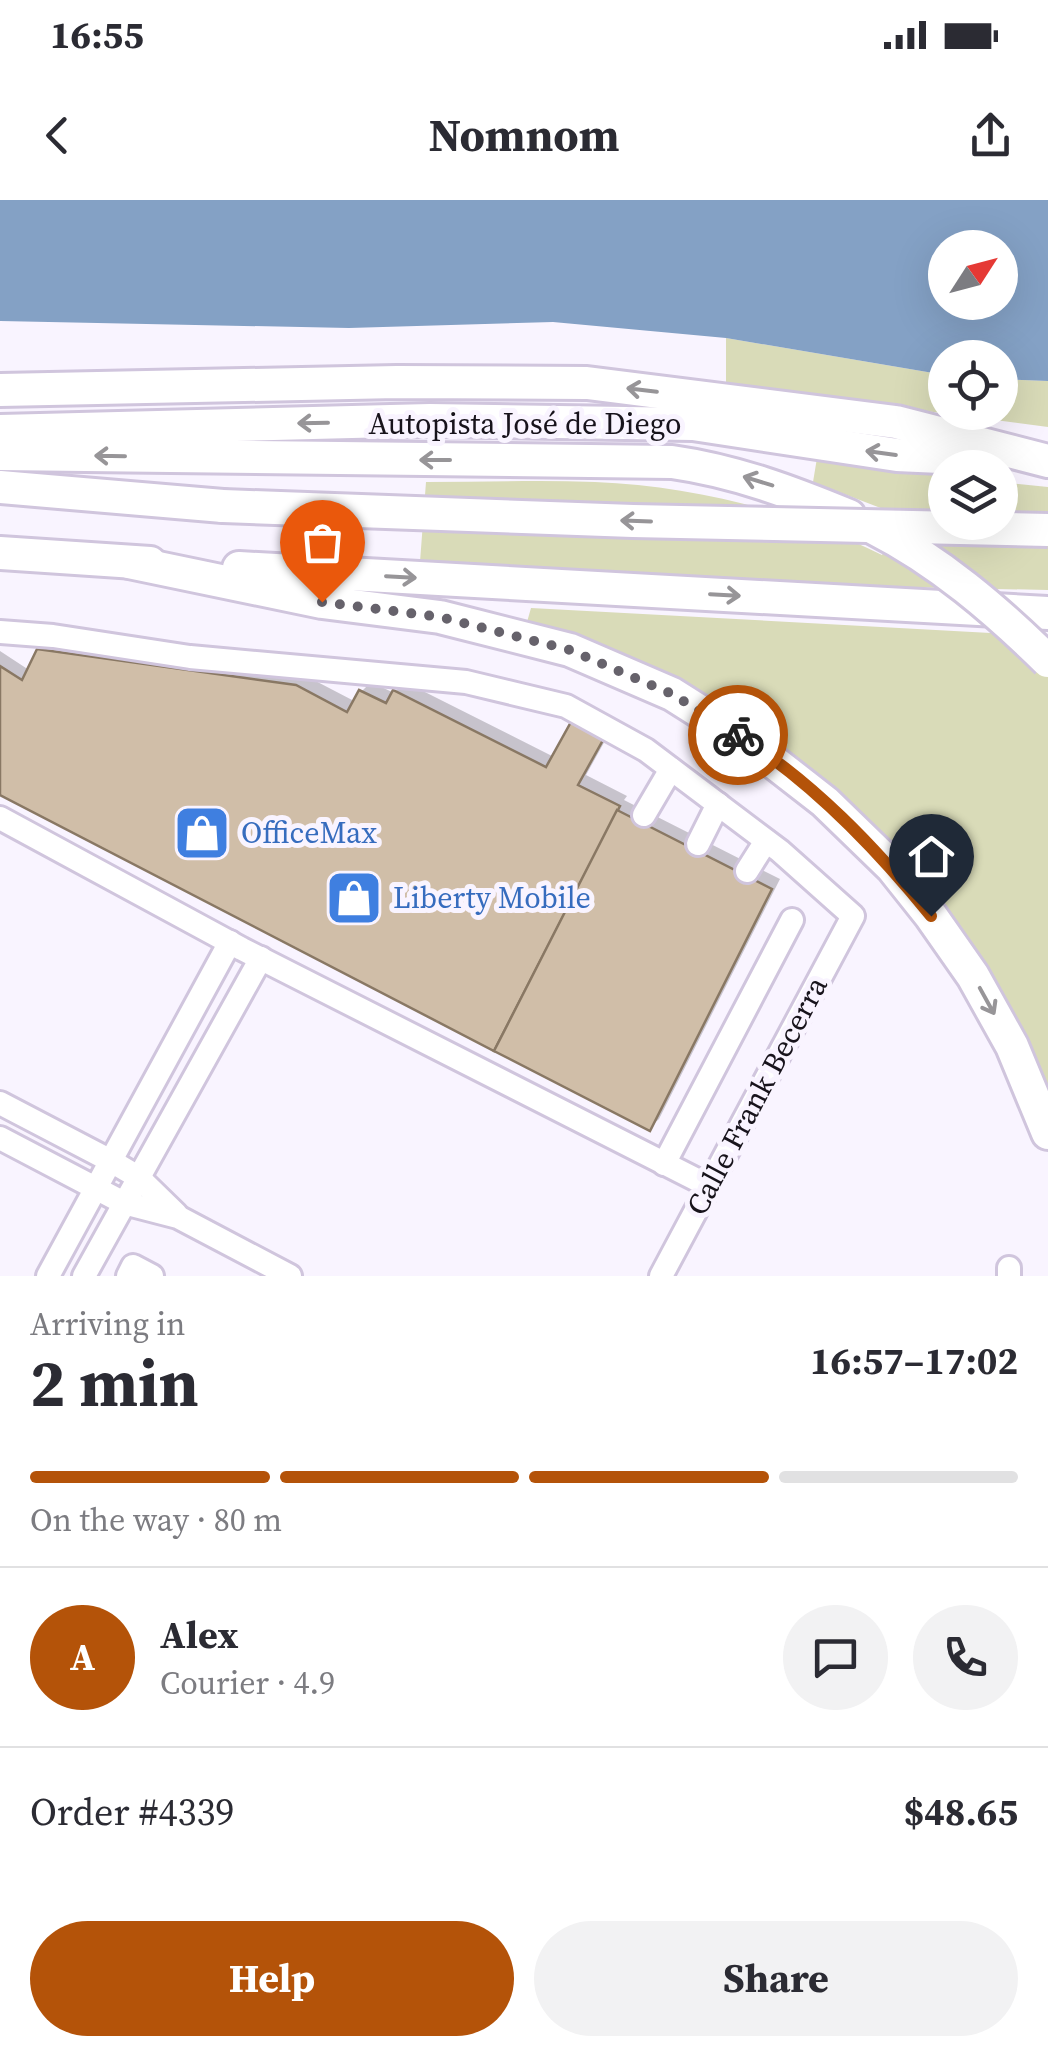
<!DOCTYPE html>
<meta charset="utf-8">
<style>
body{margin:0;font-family:"Source Serif 4",serif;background:#f2f2f3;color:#2b2b33;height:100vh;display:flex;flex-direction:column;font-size:38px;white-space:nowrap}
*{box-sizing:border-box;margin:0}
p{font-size:32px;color:#7c7c81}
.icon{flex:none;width:55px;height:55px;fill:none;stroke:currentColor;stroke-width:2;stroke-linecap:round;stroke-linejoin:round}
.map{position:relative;height:1076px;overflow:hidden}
.side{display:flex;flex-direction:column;background:#fff;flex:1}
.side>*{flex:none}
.needle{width:65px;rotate:54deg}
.buttons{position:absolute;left:928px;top:30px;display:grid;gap:20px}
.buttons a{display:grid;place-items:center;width:90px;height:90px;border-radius:50%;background:#fff;box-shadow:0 10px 40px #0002;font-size:50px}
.pin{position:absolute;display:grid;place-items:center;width:85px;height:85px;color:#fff;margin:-102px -42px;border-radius:50% 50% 50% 0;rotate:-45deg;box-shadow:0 0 10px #0007}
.pin .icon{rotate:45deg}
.courier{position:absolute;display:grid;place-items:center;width:100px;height:100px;margin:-50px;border:8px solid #b45309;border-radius:50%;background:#fff;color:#222;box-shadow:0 2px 12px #0007}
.headline em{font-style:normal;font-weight:700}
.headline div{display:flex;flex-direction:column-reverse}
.headline{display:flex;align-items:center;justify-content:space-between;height:170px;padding:0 30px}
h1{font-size:65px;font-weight:700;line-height:75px}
.bar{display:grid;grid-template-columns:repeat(4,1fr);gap:15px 10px;align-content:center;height:120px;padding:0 30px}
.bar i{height:12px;border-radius:8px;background:#e1e1e2}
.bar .on{background:#b45309}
.bar p{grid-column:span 4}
.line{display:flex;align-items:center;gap:25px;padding:0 30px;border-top:2px solid #e1e1e2}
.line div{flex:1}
.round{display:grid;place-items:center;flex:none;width:105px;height:105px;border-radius:52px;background:#f2f2f3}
.cta{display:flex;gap:20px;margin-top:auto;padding:20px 30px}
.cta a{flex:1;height:115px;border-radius:60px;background:#b45309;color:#fff;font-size:40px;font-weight:700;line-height:115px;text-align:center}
.cta a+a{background:#f2f2f3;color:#2b2b33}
.status{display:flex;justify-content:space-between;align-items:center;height:70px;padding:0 50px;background:#fff;direction:ltr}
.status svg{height:28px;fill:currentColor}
header{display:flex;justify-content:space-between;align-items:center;height:130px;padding:0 30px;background:#fff;font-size:45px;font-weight:700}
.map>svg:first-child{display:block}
</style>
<div class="status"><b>16:55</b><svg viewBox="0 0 49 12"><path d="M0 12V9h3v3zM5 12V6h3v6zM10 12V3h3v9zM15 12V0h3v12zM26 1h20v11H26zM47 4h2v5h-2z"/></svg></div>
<header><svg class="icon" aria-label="back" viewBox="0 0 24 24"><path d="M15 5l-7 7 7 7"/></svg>Nomnom<svg class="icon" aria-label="share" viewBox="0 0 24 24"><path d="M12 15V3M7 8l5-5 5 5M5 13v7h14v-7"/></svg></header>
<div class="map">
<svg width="1048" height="1076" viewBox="0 0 1048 1076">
<rect width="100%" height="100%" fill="#f9f4ff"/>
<g fill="#d9dbb8">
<path d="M726,138L945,175V212H1000V179L1048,181V227L726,185Z"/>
<path d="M817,258L945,275V322H1000V282L1048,287V390L803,385L420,362L426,282C482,282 539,280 595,282C695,286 792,311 882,355L904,317L813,282Z"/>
<path d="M531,408L1048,436V899L972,748L699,494L628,457L527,422Z"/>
</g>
<path fill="#84a1c5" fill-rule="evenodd" d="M0,0H1048V181L1000,179V158H945V175L726,138L553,122L349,128L0,121ZM945,48H1000V102H945Z"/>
<path fill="#0003" d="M49,441L306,476L356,502L361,492L371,482L394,493L405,482L554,557L573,524L582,514L611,530L586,575L627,596L624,600L780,679L659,919L649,928L0,592V451L29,470L39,450Z"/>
<g fill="#d0bea8" stroke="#897864" stroke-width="2.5">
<path d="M37,449L296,485L347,512L359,490L386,503L393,490L546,567L571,522L603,540L578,585L620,606L494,851L0,595V466L22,480Z"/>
<path d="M617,610L772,689L650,931L494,851Z"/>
</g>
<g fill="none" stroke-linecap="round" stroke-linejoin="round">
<g stroke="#d0c5dd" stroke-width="28">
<g id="minor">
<path d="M0,432L53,436L190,457L466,482L566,506L646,550L780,651L853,716L661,1076"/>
<path d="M644,615L671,569"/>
<path d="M0,618L242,749L709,986"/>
<path d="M698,644L718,604"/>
<path d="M747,671L766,641"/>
<path d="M0,903L111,961L138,977L176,1014"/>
<path d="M0,938L124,1003L178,1017L290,1076"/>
<path d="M664,964L792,720"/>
<path d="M48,1076L230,742"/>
<path d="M84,1076L261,758"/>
<path d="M128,1076L133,1066L152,1076"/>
<path d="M1009,1076V1068"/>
</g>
</g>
<g stroke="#d0c5dd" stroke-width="38">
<g id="highway">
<path d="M0,190L397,182L587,183L896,222L1048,261"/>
<path d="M0,231L430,220L693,224L897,255L984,259"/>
<path d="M0,254L672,262C735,271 791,292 849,316"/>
<path d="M0,287L223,306"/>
<path d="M0,353L150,363"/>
<path d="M129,362L322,402L440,417L570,450L672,494L748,542L825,602L892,667L931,716L973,776L1012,846L1048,933"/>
<path d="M239,368L1048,413"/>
</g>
</g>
<use href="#minor" stroke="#fff" stroke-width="22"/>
<use href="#highway" stroke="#fff" stroke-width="32"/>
<g stroke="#d0c5dd" stroke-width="38" stroke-linecap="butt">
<g id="highway-bridge">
<path d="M223,306L633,321L1048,330"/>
<path d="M874,328C939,361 996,410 1048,461"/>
</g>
</g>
<use href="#highway-bridge" stroke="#fff" stroke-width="32"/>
</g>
<defs><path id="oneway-shaft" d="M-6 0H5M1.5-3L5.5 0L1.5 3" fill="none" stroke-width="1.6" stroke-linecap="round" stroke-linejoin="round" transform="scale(2.5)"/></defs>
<g stroke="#979598">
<use href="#oneway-shaft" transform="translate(642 190) rotate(-173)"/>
<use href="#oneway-shaft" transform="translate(313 223) rotate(179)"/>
<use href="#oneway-shaft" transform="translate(881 253) rotate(-172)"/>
<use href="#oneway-shaft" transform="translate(110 256) rotate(-179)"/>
<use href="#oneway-shaft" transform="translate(435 260) rotate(-180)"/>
<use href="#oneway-shaft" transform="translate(758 281) rotate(-163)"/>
<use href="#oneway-shaft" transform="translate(636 321) rotate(-178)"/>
<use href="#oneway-shaft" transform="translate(401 377) rotate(3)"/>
<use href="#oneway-shaft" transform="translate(725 395) rotate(3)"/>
<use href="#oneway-shaft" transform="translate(987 801) rotate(61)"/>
</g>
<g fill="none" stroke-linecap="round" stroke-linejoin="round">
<path stroke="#66626b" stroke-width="10" stroke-dasharray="0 18" d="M322,402L440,417L570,450L672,494L738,535"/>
<path stroke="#b45309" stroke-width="12" d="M738,535C813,582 876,648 931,716"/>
</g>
<defs>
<g id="shop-square" transform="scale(2.875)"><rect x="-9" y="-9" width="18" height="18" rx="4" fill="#3f7fe0" stroke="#f9f4ff"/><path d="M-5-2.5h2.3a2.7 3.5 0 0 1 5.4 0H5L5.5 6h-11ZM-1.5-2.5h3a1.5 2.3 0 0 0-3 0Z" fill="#fff"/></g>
</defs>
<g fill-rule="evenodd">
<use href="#shop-square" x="202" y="633"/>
<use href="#shop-square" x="354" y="698"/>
</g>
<g text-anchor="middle" stroke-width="10" stroke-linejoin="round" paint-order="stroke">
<g font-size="30" fill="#17131b" stroke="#f9f4ff">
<text x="525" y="234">Autopista José de Diego</text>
<text transform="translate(757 896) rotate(-62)" y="10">Calle Frank Becerra</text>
</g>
<g font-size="30" fill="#366cbe" stroke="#f9f4ff" text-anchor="start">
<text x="241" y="643">OfficeMax</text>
<text x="393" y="708">Liberty Mobile</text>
</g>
</g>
</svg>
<div class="buttons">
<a><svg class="needle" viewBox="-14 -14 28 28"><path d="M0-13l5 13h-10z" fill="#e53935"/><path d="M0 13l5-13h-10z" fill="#7c7c81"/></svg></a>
<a><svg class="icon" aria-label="locate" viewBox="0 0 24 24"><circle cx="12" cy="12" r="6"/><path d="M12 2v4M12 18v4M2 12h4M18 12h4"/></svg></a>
<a><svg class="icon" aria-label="layers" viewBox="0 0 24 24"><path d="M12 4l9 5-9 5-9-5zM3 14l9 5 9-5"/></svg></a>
</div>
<div class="pin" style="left:322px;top:402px;background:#ea580c"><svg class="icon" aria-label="bag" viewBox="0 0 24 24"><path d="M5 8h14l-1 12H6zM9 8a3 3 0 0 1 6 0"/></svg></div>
<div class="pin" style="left:931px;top:716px;background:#1f2937"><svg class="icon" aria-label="home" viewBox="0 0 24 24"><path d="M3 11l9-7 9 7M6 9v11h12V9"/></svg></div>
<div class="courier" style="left:738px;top:535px"><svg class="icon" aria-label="bike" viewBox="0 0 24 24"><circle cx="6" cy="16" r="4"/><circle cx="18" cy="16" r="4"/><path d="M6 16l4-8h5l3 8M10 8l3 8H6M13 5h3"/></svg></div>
</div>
<section class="side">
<div class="headline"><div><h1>2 min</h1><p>Arriving in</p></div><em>16:57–17:02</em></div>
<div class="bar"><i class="on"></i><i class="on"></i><i class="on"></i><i></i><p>On the way · 80 m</p></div>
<div class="line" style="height:180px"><b class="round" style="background:#b45309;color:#fff">A</b><div><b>Alex</b><p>Courier · 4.9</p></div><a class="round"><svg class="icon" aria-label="chat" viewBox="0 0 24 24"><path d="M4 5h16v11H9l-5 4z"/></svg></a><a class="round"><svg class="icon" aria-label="phone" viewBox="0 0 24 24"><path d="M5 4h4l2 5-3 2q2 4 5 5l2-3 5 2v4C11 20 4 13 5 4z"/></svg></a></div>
<div class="line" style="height:130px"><div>Order #4339</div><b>$48.65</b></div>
<div class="cta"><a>Help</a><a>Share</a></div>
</section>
